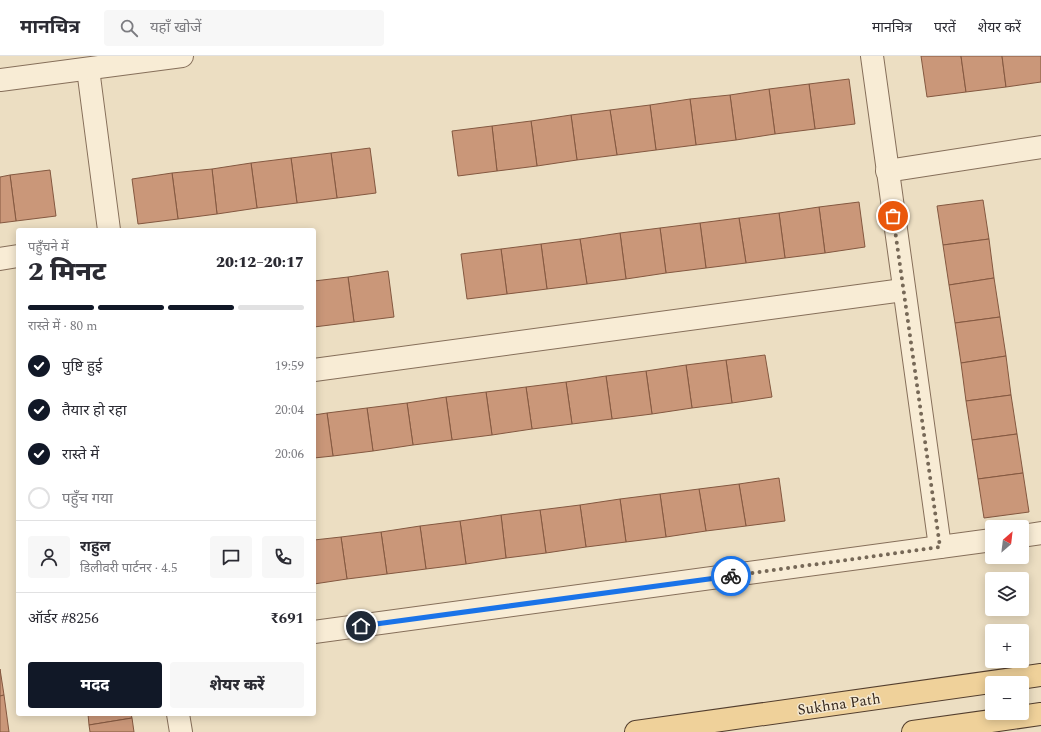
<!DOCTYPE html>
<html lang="hi">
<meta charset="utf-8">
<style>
body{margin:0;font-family:Spectral,"Noto Sans Devanagari",serif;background:#f7f7f7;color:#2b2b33;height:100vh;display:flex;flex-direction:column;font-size:15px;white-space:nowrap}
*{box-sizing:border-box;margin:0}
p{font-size:13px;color:#7c7c81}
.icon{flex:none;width:22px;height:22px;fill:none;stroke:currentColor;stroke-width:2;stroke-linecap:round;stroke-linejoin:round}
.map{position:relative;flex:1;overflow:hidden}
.side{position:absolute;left:16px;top:172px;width:300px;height:488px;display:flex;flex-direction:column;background:#fff;border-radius:4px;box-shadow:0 2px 10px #0003}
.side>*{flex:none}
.needle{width:26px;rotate:28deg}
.controls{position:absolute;left:985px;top:464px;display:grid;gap:8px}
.controls a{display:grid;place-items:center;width:44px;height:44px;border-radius:4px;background:#fff;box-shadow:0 2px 10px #0003;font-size:20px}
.pin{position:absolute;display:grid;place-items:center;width:34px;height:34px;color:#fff;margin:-17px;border:2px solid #fff;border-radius:50%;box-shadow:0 1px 4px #0007}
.courier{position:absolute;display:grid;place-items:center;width:40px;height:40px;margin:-20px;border:3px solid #1a73e8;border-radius:50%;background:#fff;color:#222;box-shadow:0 1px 5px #0007}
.head em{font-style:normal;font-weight:800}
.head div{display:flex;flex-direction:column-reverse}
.head{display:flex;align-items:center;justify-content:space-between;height:68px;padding:0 12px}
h1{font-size:26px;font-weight:800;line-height:30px}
.bar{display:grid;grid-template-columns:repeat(4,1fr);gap:6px 4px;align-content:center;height:48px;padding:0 12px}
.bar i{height:5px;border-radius:3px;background:#e1e1e2}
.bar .active{background:#111827}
.bar p{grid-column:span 4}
.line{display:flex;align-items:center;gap:10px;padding:0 12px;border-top:1px solid #e1e1e2}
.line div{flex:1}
.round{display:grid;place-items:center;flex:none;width:42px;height:42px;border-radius:4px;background:#f7f7f7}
ol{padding:0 12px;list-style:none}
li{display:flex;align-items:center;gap:12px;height:44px}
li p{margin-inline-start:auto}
li .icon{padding:4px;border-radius:50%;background:#111827;color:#fff;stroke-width:4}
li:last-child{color:#7c7c81}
li i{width:22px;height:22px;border:2px solid #e1e1e2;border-radius:50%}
.action{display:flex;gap:8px;margin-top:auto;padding:8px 12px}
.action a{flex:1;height:46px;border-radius:4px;background:#111827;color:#fff;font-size:16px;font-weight:800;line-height:46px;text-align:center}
.action a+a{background:#f7f7f7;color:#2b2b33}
header{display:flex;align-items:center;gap:24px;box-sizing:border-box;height:56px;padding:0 20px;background:#fff;border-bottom:1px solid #e1e1e2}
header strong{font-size:19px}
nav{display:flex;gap:22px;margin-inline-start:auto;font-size:14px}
.search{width:280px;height:36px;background:#f7f7f7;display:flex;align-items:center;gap:10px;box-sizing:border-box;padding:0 14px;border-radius:4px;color:#7c7c81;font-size:15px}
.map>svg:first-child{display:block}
</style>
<header>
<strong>मानचित्र</strong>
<div class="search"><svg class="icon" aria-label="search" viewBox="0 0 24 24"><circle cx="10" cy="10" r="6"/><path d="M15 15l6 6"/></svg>यहाँ खोजें</div>
<nav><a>मानचित्र</a><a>परतें</a><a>शेयर करें</a></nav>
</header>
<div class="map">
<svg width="1041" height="676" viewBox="0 0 1041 676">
<rect width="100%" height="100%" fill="#ecdec2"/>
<g fill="#ca9779" stroke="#845840">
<path d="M921,0H961L966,36L927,41Z"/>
<path d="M961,0H1002L1006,31L966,36Z"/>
<path d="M1002,0H1041V26L1006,31Z"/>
<path d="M849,23L855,68L815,73L809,28Z"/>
<path d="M809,28L815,73L775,78L769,33Z"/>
<path d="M769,33L775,78L736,84L730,39Z"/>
<path d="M730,39L736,84L696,89L690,43Z"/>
<path d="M690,43L696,89L656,94L650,49Z"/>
<path d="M650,49L656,94L617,99L610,54Z"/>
<path d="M610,54L617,99L577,104L571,59Z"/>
<path d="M571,59L577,104L537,110L531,65Z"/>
<path d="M531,65L537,110L497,115L492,70Z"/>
<path d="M492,70L497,115L458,120L452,75Z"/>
<path d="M370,92L376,137L337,142L331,97Z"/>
<path d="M331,97L337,142L297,147L291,102Z"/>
<path d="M291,102L297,147L257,152L251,107Z"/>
<path d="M251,107L257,152L217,158L212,113Z"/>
<path d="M212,113L217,158L178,163L172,117Z"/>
<path d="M50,114L56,160L16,165L10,119Z"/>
<path d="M172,117L178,163L138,168L132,123Z"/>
<path d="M10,119L16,165L0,167V121Z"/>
<path d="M983,144L989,183L943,189L937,150Z"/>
<path d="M859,146L865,191L825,197L819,151Z"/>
<path d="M819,151L825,197L785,202L779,157Z"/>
<path d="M779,157L785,202L746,207L739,162Z"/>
<path d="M739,162L746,207L706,212L700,167Z"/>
<path d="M700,167L706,212L666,217L660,172Z"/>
<path d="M660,172L666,217L626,223L620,177Z"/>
<path d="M620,177L626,223L587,228L580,183Z"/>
<path d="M580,183L587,228L547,233L541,188Z"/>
<path d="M989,183L994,222L949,229L943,189Z"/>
<path d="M541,188L547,233L507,238L501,193Z"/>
<path d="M501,193L507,238L467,243L461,198Z"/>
<path d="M388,215L394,261L354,266L348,221Z"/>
<path d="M348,221L354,266L314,271V225Z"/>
<path d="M994,222L1000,261L955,267L949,229Z"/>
<path d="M1000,261L1006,300L961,307L955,267Z"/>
<path d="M765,299L772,341L732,347L726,304Z"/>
<path d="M1006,300L1011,339L966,345L961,307Z"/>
<path d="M726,304L732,347L692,352L686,309Z"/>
<path d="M686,309L692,352L652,358L646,315Z"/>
<path d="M646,315L652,358L612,363L606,320Z"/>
<path d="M606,320L612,363L572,368L566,326Z"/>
<path d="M566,326L572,368L532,373L526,331Z"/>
<path d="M526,331L532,373L492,379L486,336Z"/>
<path d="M486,336L492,379L452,384L446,341Z"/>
<path d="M1011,339L1017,378L972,384L966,345Z"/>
<path d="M446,341L452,384L413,389L407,347Z"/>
<path d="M407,347L413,389L373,395L367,352Z"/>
<path d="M367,352L373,395L333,400L327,357Z"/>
<path d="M327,357L333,400L314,402V359Z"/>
<path d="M1017,378L1023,417L978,423L972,384Z"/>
<path d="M1023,417L1029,456L984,462L978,423Z"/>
<path d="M779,422L785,465L746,470L739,428Z"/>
<path d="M739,428L746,470L706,475L699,433Z"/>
<path d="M699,433L706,475L666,481L660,438Z"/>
<path d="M660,438L666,481L626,486L620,443Z"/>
<path d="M620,443L626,486L586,491L580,449Z"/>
<path d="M580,449L586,491L546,497L540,454Z"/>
<path d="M540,454L546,497L506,502L501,459Z"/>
<path d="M501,459L506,502L466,508L460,465Z"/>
<path d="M460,465L466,508L426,513L420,470Z"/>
<path d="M420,470L426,513L387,518L381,476Z"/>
<path d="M381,476L387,518L347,523L341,481Z"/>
<path d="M341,481L347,523L314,528V484Z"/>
<path d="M0,613L4,639L0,640Z"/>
<path d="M4,639L9,676H0V640Z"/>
<path d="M88,658H131L132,662L89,669Z"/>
<path d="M132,662L134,676H90L89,669Z"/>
</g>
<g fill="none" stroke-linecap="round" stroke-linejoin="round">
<g stroke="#866f5a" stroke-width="24">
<g id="minor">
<path d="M872,0L940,491"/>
<path d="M88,13L109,174"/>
<path d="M0,24L182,0"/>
<path d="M887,115L1041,91"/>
<path d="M0,203L18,200"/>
<path d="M314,314L903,234"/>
<path d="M1022,480L1041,477"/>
<path d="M314,576L992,484"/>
<path d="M178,658L181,676"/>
</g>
</g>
<g stroke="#533e2e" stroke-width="24">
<g id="major">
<path d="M636,676L1041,619"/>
<path d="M913,676L1041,658"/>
</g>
</g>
<use href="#minor" stroke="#f8ecd5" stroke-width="22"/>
<use href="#major" stroke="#efd19a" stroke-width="22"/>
</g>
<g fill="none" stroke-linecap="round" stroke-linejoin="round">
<path stroke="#766857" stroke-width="4" stroke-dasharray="0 7.2" d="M731,520L940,491L893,160"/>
<path stroke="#1a73e8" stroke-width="5" d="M361,570L731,520"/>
</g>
<g text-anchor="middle" stroke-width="3" stroke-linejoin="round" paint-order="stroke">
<g font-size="15" fill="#36281d" stroke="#f4e8d1">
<text transform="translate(839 648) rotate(-8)" y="5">Sukhna Path</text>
</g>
</g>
</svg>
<div class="controls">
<a><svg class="needle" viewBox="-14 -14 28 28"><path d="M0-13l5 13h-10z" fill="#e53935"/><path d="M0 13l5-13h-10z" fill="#7c7c81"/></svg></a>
<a><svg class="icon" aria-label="layers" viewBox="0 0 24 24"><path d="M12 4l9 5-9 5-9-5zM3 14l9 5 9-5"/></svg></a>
<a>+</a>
<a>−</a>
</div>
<div class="pin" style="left:893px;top:160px;background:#ea580c"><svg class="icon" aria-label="bag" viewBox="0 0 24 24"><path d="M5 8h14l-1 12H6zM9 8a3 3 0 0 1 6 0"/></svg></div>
<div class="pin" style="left:361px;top:570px;background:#1f2937"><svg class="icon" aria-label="home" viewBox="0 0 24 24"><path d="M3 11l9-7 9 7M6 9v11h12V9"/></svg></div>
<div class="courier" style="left:731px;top:520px"><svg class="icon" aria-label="bike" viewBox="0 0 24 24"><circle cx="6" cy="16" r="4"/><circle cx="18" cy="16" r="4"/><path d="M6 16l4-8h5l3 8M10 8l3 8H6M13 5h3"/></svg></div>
<section class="side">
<div class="head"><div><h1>2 मिनट</h1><p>पहुँचने में</p></div><em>20:12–20:17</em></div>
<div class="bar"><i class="active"></i><i class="active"></i><i class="active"></i><i></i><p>रास्ते में · 80 m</p></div>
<ol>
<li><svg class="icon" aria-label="check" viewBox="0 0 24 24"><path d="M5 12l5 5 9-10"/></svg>पुष्टि हुई<p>19:59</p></li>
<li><svg class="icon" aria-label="check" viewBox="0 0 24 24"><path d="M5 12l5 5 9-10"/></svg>तैयार हो रहा<p>20:04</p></li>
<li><svg class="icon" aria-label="check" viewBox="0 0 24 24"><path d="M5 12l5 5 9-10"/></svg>रास्ते में<p>20:06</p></li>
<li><i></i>पहुँच गया</li>
</ol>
<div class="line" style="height:72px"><a class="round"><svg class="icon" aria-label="person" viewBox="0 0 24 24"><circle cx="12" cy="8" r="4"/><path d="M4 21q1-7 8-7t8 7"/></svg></a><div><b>राहुल</b><p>डिलीवरी पार्टनर · 4.5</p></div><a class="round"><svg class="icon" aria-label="chat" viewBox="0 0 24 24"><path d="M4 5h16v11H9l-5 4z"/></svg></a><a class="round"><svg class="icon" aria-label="phone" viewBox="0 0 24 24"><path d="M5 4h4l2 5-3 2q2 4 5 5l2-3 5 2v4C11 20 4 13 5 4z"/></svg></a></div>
<div class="line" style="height:52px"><div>ऑर्डर #8256</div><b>₹691</b></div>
<div class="action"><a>मदद</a><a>शेयर करें</a></div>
</section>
</div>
